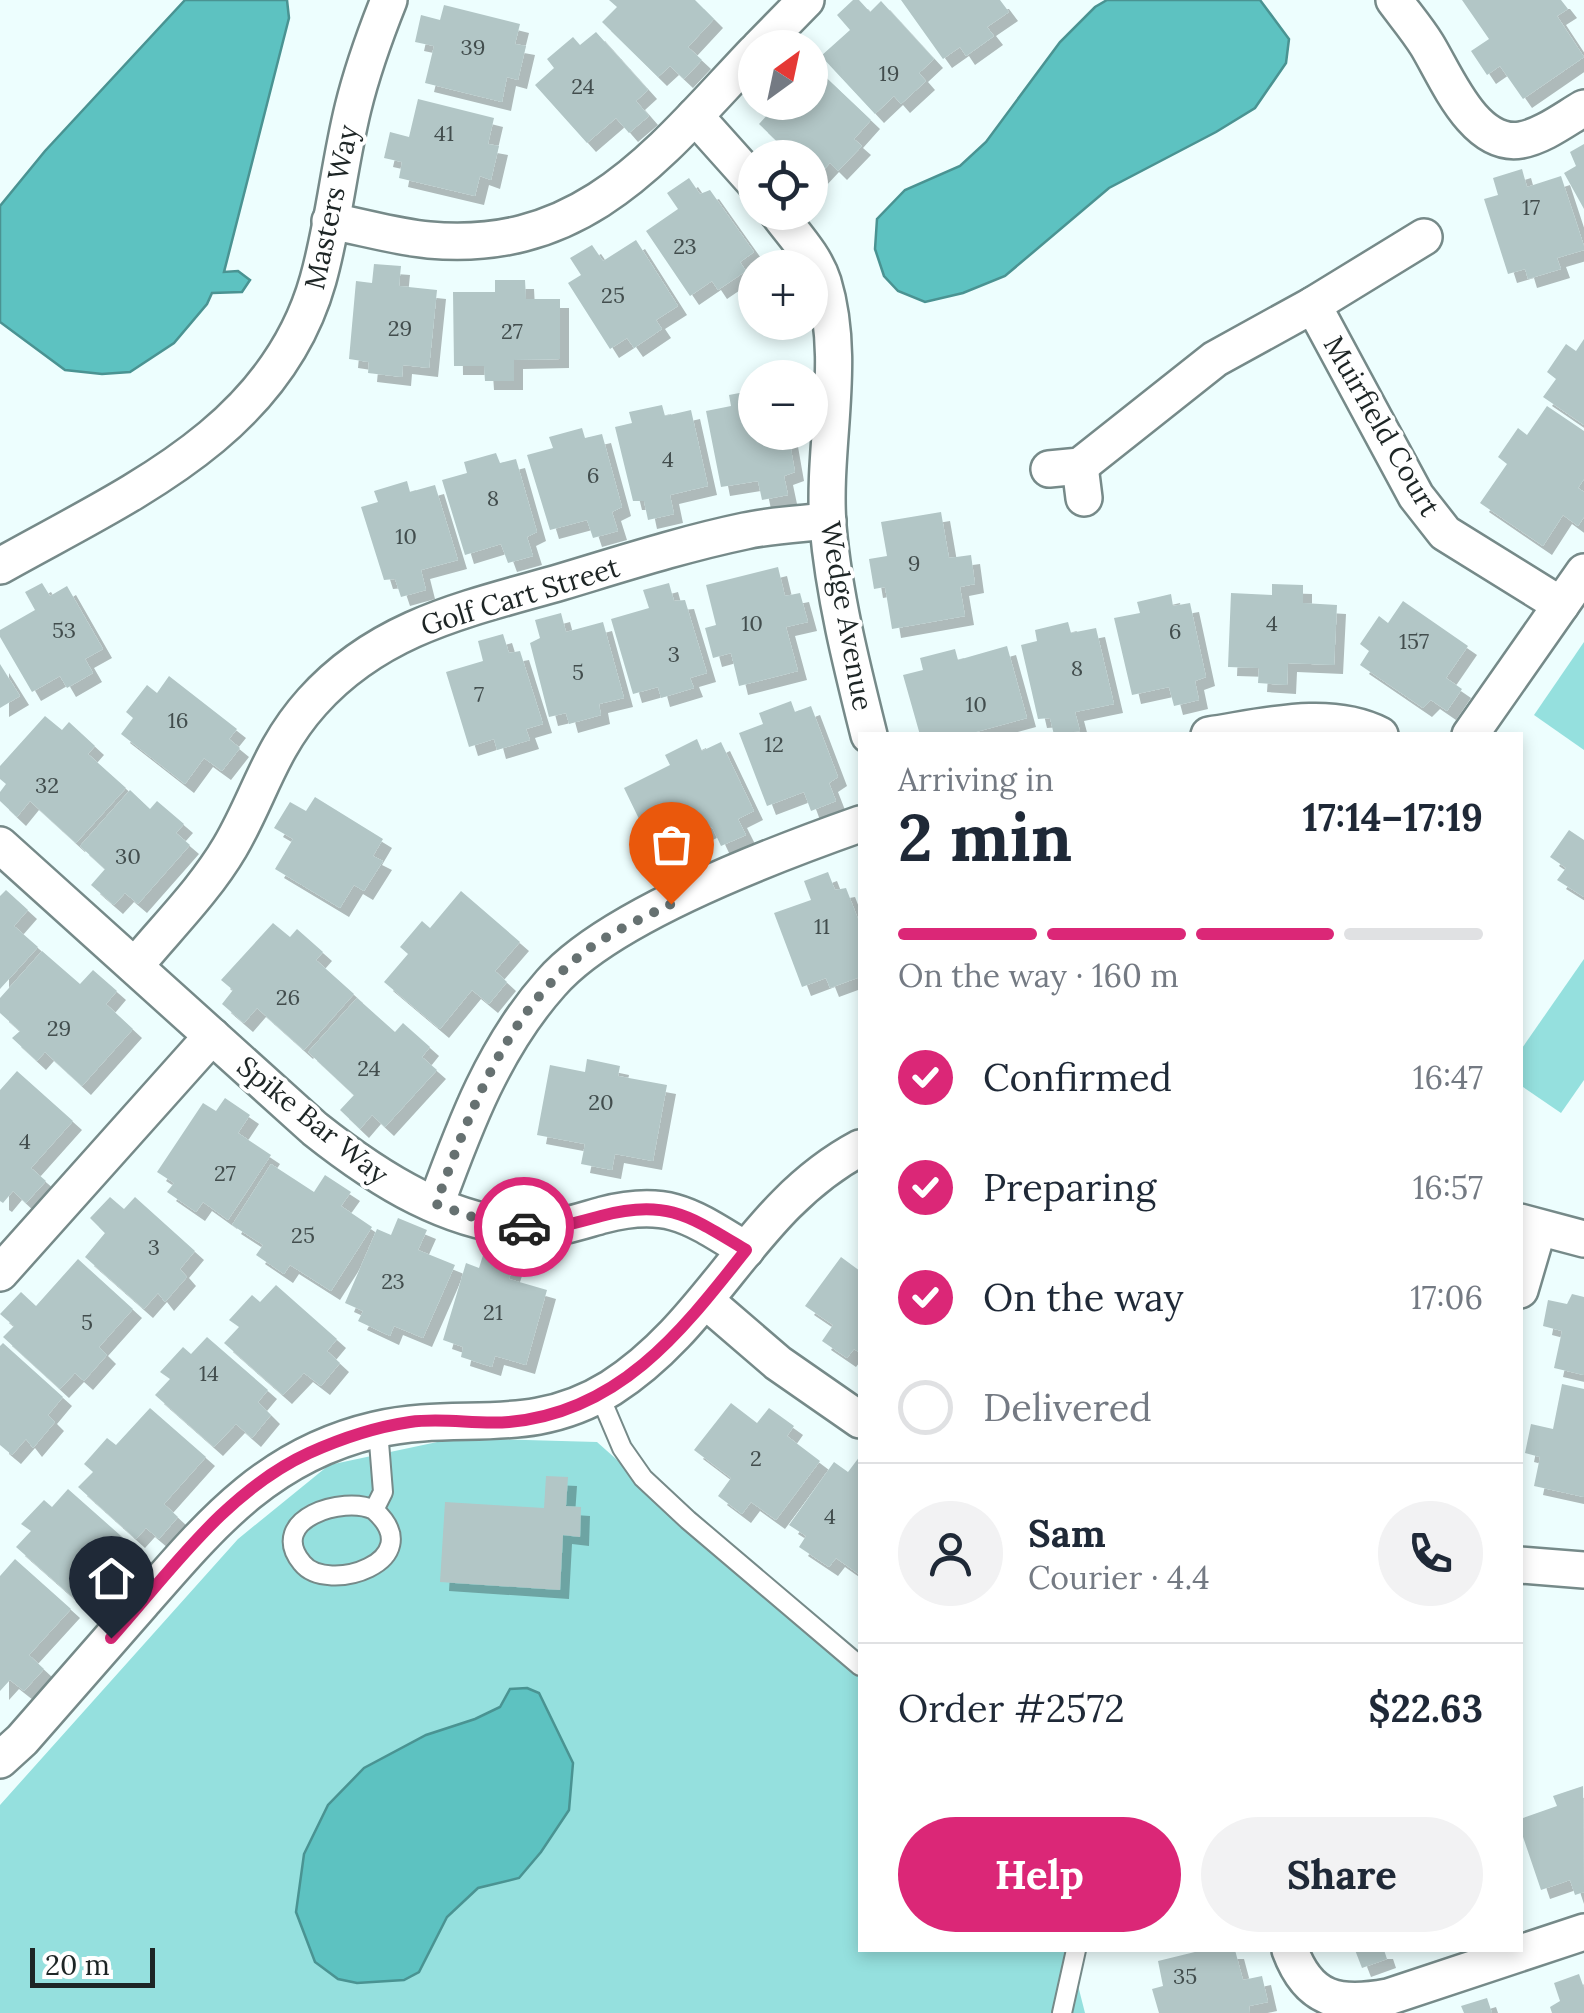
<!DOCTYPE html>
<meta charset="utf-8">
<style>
body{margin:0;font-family:Lora,serif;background:#f2f2f3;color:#1f2937;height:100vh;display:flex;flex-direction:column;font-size:38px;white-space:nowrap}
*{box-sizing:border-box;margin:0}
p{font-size:32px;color:#747a83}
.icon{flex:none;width:55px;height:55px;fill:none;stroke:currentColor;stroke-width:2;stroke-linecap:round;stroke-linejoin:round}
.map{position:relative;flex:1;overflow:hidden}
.drawer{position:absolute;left:858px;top:732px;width:665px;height:1220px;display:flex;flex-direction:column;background:#fff;border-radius:0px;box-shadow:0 5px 15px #0003}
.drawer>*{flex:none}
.needle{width:65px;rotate:33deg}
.buttons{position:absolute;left:738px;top:30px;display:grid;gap:20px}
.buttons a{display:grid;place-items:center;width:90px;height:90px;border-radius:50%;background:#fff;box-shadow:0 5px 15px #0003;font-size:50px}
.scale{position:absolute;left:30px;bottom:25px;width:125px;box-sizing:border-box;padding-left:10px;border:5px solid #1d2525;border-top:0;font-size:28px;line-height:35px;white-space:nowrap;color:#1d2525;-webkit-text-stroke:8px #fff;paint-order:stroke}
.pin{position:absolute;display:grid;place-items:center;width:85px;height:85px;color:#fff;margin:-102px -42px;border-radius:50% 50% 50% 0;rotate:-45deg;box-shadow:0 0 10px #0007}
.pin .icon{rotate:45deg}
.courier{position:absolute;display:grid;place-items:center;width:100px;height:100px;margin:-50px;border:8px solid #db2777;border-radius:50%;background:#fff;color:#222;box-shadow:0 2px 12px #0007}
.headline em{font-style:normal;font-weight:800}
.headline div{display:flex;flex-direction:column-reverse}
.headline{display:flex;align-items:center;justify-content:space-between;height:170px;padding:0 40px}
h1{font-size:65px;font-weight:800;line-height:75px}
.bar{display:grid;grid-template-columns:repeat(4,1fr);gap:15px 10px;align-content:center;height:120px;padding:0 40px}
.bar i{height:12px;border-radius:8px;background:#e0e1e3}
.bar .current{background:#db2777}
.bar p{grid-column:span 4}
.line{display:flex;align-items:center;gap:25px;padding:0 40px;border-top:2px solid #e0e1e3}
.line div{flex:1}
.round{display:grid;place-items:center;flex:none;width:105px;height:105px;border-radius:52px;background:#f2f2f3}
ol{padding:0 40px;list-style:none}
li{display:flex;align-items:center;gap:30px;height:110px}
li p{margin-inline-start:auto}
li .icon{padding:10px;border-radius:50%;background:#db2777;color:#fff;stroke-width:4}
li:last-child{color:#747a83}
li i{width:55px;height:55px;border:5px solid #e0e1e3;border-radius:50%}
.primary-button{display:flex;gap:20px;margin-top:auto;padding:20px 40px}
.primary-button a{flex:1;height:115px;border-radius:60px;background:#db2777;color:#fff;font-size:40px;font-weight:800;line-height:115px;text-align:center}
.primary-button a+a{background:#f2f2f3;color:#1f2937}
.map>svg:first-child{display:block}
</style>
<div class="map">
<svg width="1584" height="2013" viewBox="0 0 1584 2013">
<defs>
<filter id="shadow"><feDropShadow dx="9" dy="9" stdDeviation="0" flood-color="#0004"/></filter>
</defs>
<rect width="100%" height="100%" fill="#edfefe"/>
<g fill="#95e0de">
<path d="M1584,642V750L1534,715Z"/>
<path d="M1584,959V1080L1561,1113L1520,1085V1051Z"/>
<path d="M456,1438L597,1442L860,1676V1950H1069L1085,2013H0V1805L238,1539L329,1465Z"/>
</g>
<g fill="#5dc2c1" stroke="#4a9392" stroke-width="2.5">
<path d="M185,0H287L289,18L224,272L238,271L250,280L242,292L212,293L207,304L174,343L130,372L102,374L65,370L0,322V206L45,151Z"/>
<path d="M1107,0H1260L1289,39L1286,63L1255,108L1216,132L1109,188L1005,276L963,293L925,302L898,291L884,276L875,249L877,219L905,190L960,166L986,142L1060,42L1095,7Z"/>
<path d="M527,1688L539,1693L573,1763L569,1810L541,1852L519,1878L478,1888L447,1917L419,1972L404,1980L357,1983L338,1979L315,1962L296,1912L304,1854L328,1805L364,1768L426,1735L475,1719L500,1707L510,1689Z"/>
</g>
<g fill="#b2c6c6" filter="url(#shadow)">
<path d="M609,0H695L714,19L688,47L702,60L684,79L670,66L658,77L602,22L617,7Z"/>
<path d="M853,0H859L870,12L881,1L934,59L919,73L926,81L901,104L894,96L875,114L821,56L850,30L837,15Z"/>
<path d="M901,0H1000L1009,12L987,27L994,36L966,56L960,47L943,59Z"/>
<path d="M1462,0H1561L1568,9L1557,16L1584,57L1523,99L1500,66L1487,75L1471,51L1489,39Z"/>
<path d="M444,5L520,24L515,44L526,46L518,80L507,77L502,102L425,83L434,46L415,42L421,15L440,20Z"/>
<path d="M596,32L648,90L636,101L649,116L629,133L616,118L587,143L535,85L554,68L547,59L573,37L580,45Z"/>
<path d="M814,66L871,120L854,139L862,146L838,171L830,163L816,178L810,172V158H794L759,124L769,113L758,102H810V70Z"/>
<path d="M418,99L494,118L488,144L499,146L491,180L480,176L475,196L399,178L402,162L384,158L390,132L409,137Z"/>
<path d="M1584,144V209L1564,173L1576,166L1570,152Z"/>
<path d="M1522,169L1527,187L1561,176L1584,246V250L1557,258L1561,269L1528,279L1525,269L1508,274L1484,199L1498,195L1493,178Z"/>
<path d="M689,178L700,194L710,190L754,252L740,262L746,271L718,290L712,281L690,296L646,231L678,209L667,193Z"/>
<path d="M636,240L678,306L656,320L662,329L634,348L627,338L610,349L568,283L581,275L570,258L592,245L603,261Z"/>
<path d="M374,264L401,266L399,286L437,290L429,368L403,365L402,377L368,373L369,362L349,359L356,281L372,283Z"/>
<path d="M495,280H525L526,299H560V359L514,360V381H485L484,366H454L453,292H495Z"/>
<path d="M1584,339V425L1543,397L1556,379L1547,372L1566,344L1576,351Z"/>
<path d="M755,390V432H788L795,472L784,476L788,495L762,500L758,481L721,487L706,411L731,406L729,395Z"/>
<path d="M662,405L665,416L691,410L708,486L670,495L674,514L648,520L644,501H633L615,427L632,423L629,412Z"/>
<path d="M1547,406L1584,431V479L1578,488L1584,492V517L1578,526L1563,515L1543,546L1480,503L1507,464L1498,457L1518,428L1527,435Z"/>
<path d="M582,428L585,438L602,434L622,507L612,512L618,531L593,538L587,520L550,530L527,455L553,448L549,437Z"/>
<path d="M496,453L500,463L516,459L537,532L527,537L533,556L508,563L501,544L465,555L442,480L467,473L464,462Z"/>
<path d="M407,481L410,492L435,485L458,560L421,570L426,590L401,597L395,579L384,580L361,507L378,502L374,491Z"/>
<path d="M941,512L949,558L971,555L975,584L960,587L965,616L892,629L885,587L874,589L869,559L887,556L881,522Z"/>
<path d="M778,567L785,596L800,593L808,622L786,627L798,671L739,686L731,653L713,658L705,628L716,625L706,585Z"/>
<path d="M42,583L50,596L67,586L103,649L85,659L93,673L67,688L60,676L32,692L0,637V630L35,610L25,592Z"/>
<path d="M669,583L674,601L685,600L707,673L690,678L694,688L661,698L658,687L633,694L611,619L649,608L643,590Z"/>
<path d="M1272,584L1303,585V603L1337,605L1334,665L1288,663L1287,685L1258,683L1259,668L1228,667L1231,593L1272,595Z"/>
<path d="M1171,594L1173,606L1190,603L1206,677L1195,681L1199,700L1174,706L1169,687L1132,695L1114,618L1140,613L1137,602Z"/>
<path d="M1403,601L1468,646L1446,678L1462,689L1447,711L1431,700L1423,708L1360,665L1369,651L1360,644L1379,616L1388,623Z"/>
<path d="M561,613L566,632L603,622L624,698L599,704L601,715L569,724L566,713L549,717L530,643L540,638L535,620Z"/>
<path d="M1068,622L1071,633L1096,628L1114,704L1075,712L1080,731L1054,735L1050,718L1038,719L1021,645L1037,641L1035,630Z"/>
<path d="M503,634L509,653L520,651L543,724L526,729L530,740L497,750L494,739L469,747L446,672L483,661L478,641Z"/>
<path d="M1007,646L1027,718L965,735H920L903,675L923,670L920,658L955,649L958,660Z"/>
<path d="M0,664L20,696L0,708Z"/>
<path d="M169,676L237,729L229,739L240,748L222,771L204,758L185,784L121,734L133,718L126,712L147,685L157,693Z"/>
<path d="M791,701L795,712L811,706L838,777L829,783L836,801L811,811L804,792L767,806L739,733L763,724L759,713Z"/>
<path d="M45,716L62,730L69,722L95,746L88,754L126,788L76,843L30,801L17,817L0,801V792L6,784L0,779V766Z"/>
<path d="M697,739L702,751L721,742L754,811L738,819L746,835L721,846L712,827L656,854L624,788L670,765L665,755Z"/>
<path d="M130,790L150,809L157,801L184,824L176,833L190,845L138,904L125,893L114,905L91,885L105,869L80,846Z"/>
<path d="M315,797L383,839L373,856L383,861L364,891L354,885L340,908L275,869L293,839L274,828L290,802L306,811Z"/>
<path d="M1569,830L1584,840V897L1557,880L1566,868L1550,857Z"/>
<path d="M828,872L835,890L846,888L860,924V977L830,988L826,978L802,987L774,913L811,900L804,881Z"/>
<path d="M6,890L28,910L14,926L38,947L0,989V896Z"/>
<path d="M461,891L520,942L495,971L507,982L489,1004L472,990L440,1029L384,982L408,954L400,947L422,921L430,928Z"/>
<path d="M273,923L290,937L297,929L323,952L316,960L354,994L304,1050L257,1008L244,1023L222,1004L233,990L221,980Z"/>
<path d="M42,951L80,984L93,970L117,991L106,1004L133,1029L82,1086L45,1052L37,1061L12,1038L20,1031L0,1013V998Z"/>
<path d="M357,998L395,1032L403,1023L430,1047L422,1057L437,1070L385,1127L372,1115L360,1129L340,1110L354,1095L308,1052Z"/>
<path d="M587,1059L620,1066L618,1076L667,1085L653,1161L615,1154L612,1170L581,1164L585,1144L537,1135L550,1065L585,1072Z"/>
<path d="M17,1071L73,1121L31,1168L46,1181L26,1203L13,1191L3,1203L0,1201V1090Z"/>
<path d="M225,1098L250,1115L238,1133L271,1155L228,1220L203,1202L196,1212L167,1192L174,1183L157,1172L203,1103L216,1111Z"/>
<path d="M271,1164L314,1192L325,1175L351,1192L341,1206L372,1227L331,1291L290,1265L284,1274L256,1255L263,1245L232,1225Z"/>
<path d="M110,1197L124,1209L135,1197L195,1251L180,1269L187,1277L165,1302L158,1293L144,1309L85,1257L105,1233L90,1218Z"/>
<path d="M398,1218L427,1230L418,1250L455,1265L423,1338L394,1326L390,1336L358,1321L363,1311L345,1303L377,1229L391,1235Z"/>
<path d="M485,1249L516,1258L509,1279L547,1290L526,1365L495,1356L492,1367L461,1357L463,1347L443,1340L466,1263L479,1268Z"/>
<path d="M841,1257L860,1271V1353L854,1349L847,1358L822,1341L833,1325L805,1306Z"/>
<path d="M78,1259L133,1309L99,1347L107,1355L84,1381L75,1373L60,1389L3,1337L14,1326L0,1314L21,1292L36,1306Z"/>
<path d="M276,1285L337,1339L327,1351L340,1363L321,1386L304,1373L283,1395L224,1343L239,1327L229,1320L252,1295L260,1302Z"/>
<path d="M1572,1294L1584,1297V1375L1554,1368L1562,1331L1543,1326L1548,1300L1567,1304Z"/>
<path d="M207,1337L268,1390L258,1402L271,1415L252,1438L236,1424L214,1447L155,1395L170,1379L160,1372L183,1347L191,1354Z"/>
<path d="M3,1343L63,1397L48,1415L55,1422L33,1448L26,1439L12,1455L0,1445V1346Z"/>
<path d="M1562,1384L1584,1389V1497L1534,1486L1540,1457L1525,1453L1531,1424L1553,1429Z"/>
<path d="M731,1403L757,1423L769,1408L794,1426L787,1436L820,1461L776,1520L751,1502L742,1514L718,1496L731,1478L694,1450Z"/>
<path d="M150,1408L206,1457L164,1504L178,1517L159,1539L146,1528L136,1539L78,1487L93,1472L84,1464L107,1438L116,1445Z"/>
<path d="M860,1456V1575L836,1558L829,1567L799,1547L806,1536L789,1525L834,1462L848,1472Z"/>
<path d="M546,1476L568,1477L566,1506L581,1507L580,1537L563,1535L560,1590L440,1582L445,1502L544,1508Z"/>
<path d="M68,1489L129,1543L118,1554L133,1567L113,1590L97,1577L75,1599L16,1547L31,1531L21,1524L44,1500L52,1507Z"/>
<path d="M15,1559L71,1609L29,1655L44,1669L24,1691L10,1680L0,1691V1576Z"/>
<path d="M1583,1786L1584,1892L1575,1895L1570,1880L1541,1890L1520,1828V1819L1557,1806L1553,1796Z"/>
<path d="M1203,1950H1235L1243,1980L1262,1976L1268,2002L1249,2006L1250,2013H1159L1152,1989L1163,1986L1158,1961Z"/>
<path d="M1355,1950H1384L1387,1959L1362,1968Z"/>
<path d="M1579,1974L1584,1988V2013H1552L1550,2007L1560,2001L1554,1983Z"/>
<path d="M1487,1998L1492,2013H1464L1461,2006Z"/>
</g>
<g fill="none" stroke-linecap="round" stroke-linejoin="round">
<g stroke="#768a89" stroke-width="22">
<g id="lane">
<path d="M599,1394L622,1448L643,1478L688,1520L860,1666"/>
<path d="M374,1510C344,1495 266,1519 302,1563C327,1595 431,1561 374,1510L383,1492L378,1430"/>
<path d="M1062,2013L1076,1950"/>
</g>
</g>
<g stroke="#768a89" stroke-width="40">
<g id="street">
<path d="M1394,0C1405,15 1417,29 1427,45C1446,76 1474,148 1521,140C1543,136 1565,119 1584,108"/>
<path d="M759,48L806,0"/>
<path d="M695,116L755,183"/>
<path d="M777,212C793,234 815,256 823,282C847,361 822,446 828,526C834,596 852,667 869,735"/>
<path d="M330,221C363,227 396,237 429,240C585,254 659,153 755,52"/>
<path d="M1313,305L1424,237"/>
<path d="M1080,466L1084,498"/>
<path d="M1049,469L1080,466L1215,359L1313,305L1416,496L1445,533L1561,605"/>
<path d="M0,566C126,495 275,433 318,280C334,223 339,165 353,108C362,71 375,35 389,0"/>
<path d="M1209,735C1263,727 1329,709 1380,735"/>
<path d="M1470,735L1584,572"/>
<path d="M0,845L315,1129C378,1179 452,1227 536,1228C560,1229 581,1221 603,1215C669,1198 692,1217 746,1250"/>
<path d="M135,966C167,927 204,891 230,847C260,796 269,750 312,702C380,626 467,609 561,582C621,564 683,544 745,531C772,525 800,524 828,521"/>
<path d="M436,1204C465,1125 494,1047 551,983C609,916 775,854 860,824"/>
<path d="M1520,1222L1584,1239"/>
<path d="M0,1273L212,1036"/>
<path d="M1520,1290L1538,1229"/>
<path d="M706,1301L778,1363L860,1420"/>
<path d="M1520,1565L1584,1570"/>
<path d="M0,1760L22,1740C62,1694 102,1649 142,1603C211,1524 268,1455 375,1430C461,1410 529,1439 611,1388C714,1322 751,1206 860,1148"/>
<path d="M1290,1950C1309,2001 1339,2006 1388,1997L1584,1932"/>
</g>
</g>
<use href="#lane" stroke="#fff" stroke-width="18"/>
<use href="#street" stroke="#fff" stroke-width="35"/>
</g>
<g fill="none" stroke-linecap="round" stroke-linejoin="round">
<path stroke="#667171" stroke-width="10" stroke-dasharray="0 18" d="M524,1227L484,1221L436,1204C469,1115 502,1021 577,958C604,935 639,920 671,904"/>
<path stroke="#db2777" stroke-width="12" d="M111,1638C170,1572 226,1491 309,1453C340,1439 376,1427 410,1422C443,1417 476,1425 509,1422C620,1412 682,1331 746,1250C691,1217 667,1198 601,1216C575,1223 551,1231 524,1227"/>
</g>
<g text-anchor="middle" stroke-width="8" stroke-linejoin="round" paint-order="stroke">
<g font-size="22" fill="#424d4d">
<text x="473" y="55">39</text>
<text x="889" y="81">19</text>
<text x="583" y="94">24</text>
<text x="444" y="141">41</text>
<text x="1531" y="215">17</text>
<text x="685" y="254">23</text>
<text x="613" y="303">25</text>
<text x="400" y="336">29</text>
<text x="512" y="339">27</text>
<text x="668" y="467">4</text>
<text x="593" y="483">6</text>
<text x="493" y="506">8</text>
<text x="406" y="544">10</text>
<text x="914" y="571">9</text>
<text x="752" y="631">10</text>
<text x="1272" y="631">4</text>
<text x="64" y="638">53</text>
<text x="1175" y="639">6</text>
<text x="1414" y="649">157</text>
<text x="674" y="662">3</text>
<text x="1077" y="676">8</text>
<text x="578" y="680">5</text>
<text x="479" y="702">7</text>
<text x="976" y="712">10</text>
<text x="178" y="728">16</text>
<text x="774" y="752">12</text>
<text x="47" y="793">32</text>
<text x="128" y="864">30</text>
<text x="822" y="934">11</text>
<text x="288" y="1005">26</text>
<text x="59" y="1036">29</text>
<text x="369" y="1076">24</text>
<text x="601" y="1110">20</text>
<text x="25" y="1149">4</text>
<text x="225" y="1181">27</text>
<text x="303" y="1243">25</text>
<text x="154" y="1255">3</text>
<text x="393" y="1289">23</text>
<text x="493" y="1320">21</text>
<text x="87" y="1330">5</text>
<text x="209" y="1381">14</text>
<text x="756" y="1466">2</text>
<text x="830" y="1524">4</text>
<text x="1185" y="1984">35</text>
</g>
<g font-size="28" fill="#1d2525" stroke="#fff">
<text transform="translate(331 207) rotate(-78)" y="10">Masters Way</text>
<text transform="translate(1382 426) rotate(60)" y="10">Muirfield Court</text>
<text transform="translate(520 596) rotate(-17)" y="10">Golf Cart Street</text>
<text transform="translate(847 616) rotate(80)" y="10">Wedge Avenue</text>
<text transform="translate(313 1120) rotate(39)" y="10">Spike Bar Way</text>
</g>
</g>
</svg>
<div class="buttons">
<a><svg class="needle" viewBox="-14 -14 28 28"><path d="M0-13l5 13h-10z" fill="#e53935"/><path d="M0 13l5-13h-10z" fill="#747a83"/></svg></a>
<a><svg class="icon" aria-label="locate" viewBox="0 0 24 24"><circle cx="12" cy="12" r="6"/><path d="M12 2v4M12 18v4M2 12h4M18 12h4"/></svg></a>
<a>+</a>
<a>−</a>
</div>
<div class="scale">20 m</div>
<div class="pin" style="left:671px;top:904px;background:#ea580c"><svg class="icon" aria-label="bag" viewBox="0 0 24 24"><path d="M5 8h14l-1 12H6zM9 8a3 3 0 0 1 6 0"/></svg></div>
<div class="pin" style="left:111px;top:1638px;background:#1f2937"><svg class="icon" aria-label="home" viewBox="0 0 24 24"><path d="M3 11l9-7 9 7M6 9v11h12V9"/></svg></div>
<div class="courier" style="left:524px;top:1227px"><svg class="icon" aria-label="car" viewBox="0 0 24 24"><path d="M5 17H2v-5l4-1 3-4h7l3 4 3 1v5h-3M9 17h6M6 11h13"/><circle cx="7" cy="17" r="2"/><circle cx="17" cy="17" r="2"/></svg></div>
<section class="drawer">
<div class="headline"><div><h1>2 min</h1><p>Arriving in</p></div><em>17:14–17:19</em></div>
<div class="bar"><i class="current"></i><i class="current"></i><i class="current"></i><i></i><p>On the way · 160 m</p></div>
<ol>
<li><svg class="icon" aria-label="check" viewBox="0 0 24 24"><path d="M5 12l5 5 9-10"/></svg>Confirmed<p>16:47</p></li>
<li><svg class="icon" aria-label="check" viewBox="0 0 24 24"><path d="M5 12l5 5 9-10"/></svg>Preparing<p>16:57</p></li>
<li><svg class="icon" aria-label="check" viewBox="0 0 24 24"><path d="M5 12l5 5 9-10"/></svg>On the way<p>17:06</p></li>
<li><i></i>Delivered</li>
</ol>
<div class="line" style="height:180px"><a class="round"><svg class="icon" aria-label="person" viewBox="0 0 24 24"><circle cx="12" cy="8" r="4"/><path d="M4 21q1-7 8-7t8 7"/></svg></a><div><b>Sam</b><p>Courier · 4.4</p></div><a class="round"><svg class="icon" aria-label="phone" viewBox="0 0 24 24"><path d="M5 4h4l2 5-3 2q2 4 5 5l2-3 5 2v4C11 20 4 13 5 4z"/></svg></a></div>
<div class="line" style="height:130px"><div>Order #2572</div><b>$22.63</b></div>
<div class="primary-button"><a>Help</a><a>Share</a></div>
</section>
</div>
